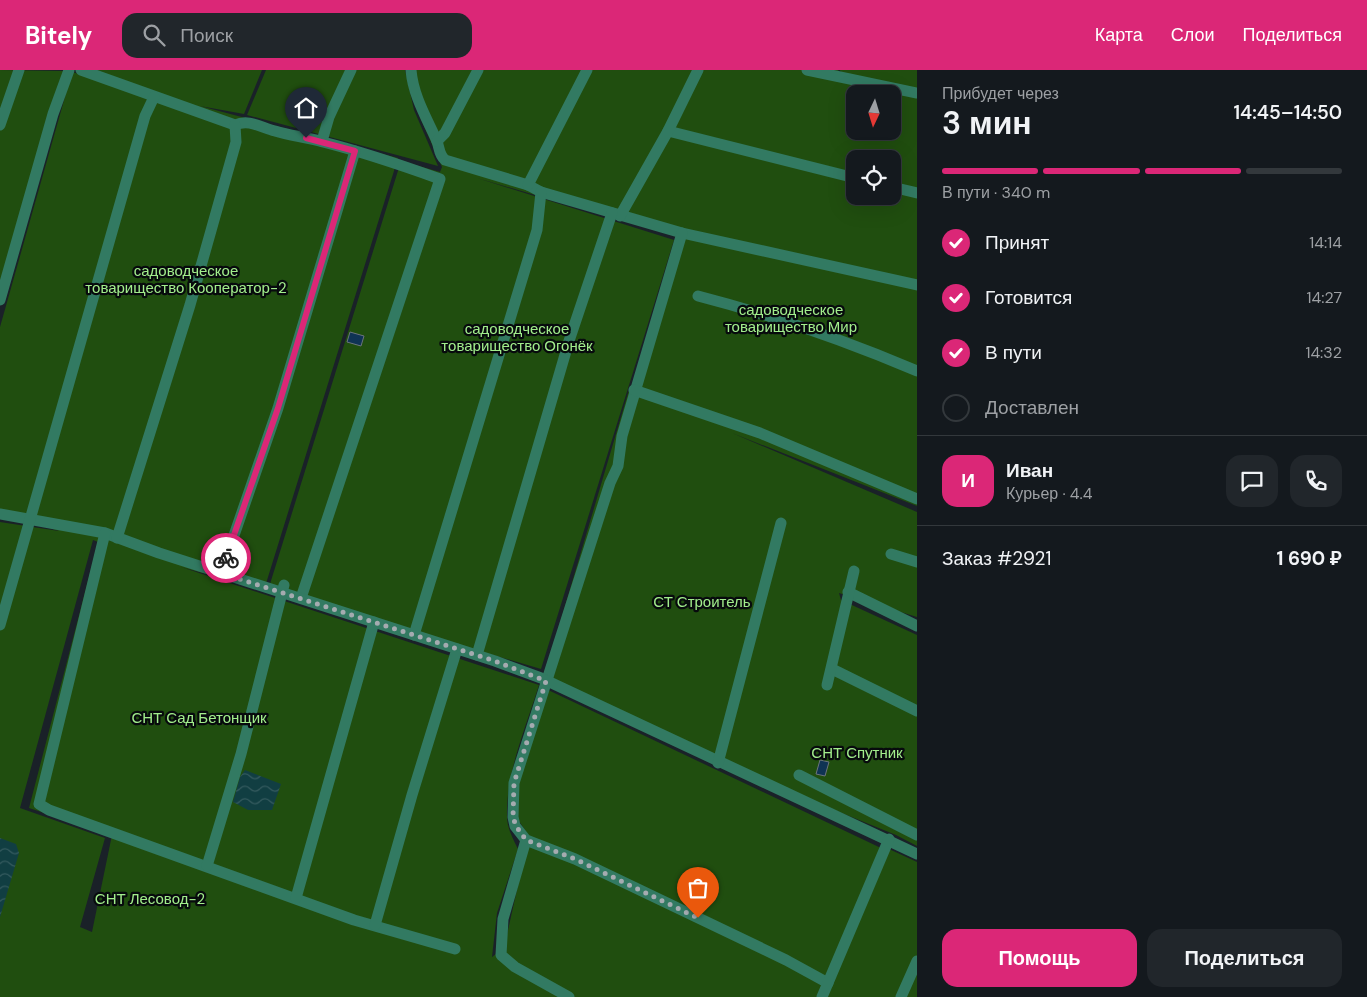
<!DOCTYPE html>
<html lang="ru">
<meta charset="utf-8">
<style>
body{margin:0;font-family:"DM Sans",sans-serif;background:#21262b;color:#f1f3f6;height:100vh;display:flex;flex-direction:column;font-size:19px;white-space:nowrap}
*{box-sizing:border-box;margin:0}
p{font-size:16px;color:#9da0a4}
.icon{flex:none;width:28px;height:28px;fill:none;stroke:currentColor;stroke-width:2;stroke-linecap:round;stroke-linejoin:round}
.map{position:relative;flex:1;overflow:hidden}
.panel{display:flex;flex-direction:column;background:#14191e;width:450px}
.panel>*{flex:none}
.needle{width:32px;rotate:184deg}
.buttons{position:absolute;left:846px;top:15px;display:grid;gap:10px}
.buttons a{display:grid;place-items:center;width:55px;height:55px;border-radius:10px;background:#14191e;box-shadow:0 5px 20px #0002,0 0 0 1px #33383c;font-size:25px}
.pin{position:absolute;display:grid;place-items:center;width:42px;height:42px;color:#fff;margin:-51px -21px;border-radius:50% 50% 50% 0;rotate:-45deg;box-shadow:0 0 5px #0007}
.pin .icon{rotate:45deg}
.courier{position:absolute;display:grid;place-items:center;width:50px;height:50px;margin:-25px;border:4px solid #db2777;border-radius:50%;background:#fff;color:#222;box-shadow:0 1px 6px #0007}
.head em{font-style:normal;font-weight:600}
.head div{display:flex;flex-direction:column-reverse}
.head{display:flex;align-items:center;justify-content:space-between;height:85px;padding:0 25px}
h1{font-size:32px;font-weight:600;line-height:38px}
.bar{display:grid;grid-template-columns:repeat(4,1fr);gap:8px 5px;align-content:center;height:60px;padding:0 25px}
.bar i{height:6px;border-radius:4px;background:#33383c}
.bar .on{background:#db2777}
.bar p{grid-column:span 4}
.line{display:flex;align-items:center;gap:12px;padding:0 25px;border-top:1px solid #33383c}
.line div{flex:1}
.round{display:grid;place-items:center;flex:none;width:52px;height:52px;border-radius:15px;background:#21262b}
ol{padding:0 25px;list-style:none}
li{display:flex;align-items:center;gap:15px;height:55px}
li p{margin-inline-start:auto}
li .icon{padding:5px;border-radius:50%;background:#db2777;color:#fff;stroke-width:4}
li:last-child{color:#9da0a4}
li i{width:28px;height:28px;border:2px solid #33383c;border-radius:50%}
.action{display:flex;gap:10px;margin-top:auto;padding:10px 25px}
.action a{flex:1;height:58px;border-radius:15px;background:#db2777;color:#fff;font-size:20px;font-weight:600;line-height:58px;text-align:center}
.action a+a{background:#21262b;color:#f1f3f6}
header{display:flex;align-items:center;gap:30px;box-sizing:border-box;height:70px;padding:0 25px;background:#db2777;color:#fff}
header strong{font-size:24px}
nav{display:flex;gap:28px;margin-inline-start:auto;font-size:18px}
.search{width:350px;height:45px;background:#21262b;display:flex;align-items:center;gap:12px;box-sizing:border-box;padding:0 18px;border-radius:15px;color:#9da0a4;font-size:19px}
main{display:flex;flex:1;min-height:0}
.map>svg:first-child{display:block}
</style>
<header>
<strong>Bitely</strong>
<div class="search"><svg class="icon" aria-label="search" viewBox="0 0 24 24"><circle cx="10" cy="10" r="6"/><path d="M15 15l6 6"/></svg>Поиск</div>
<nav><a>Карта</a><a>Слои</a><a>Поделиться</a></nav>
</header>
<main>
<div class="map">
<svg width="917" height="927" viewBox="0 0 917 927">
<defs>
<pattern id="water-waves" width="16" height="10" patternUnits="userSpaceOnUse" patternTransform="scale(1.25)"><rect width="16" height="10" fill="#113e42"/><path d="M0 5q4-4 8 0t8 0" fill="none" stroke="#345a5e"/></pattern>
</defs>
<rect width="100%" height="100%" fill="#1a2128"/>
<g fill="#204e0f" fill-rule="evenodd">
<path d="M0,0L64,1L0,221Z"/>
<path d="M94,0H262L244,44L200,36L398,88L264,520L181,497L539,615C526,657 506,702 507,746C507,758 513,769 518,779L497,843L492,887L504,878L529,766L517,748L516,718L546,619L881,778L818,927H0V452L59,461L0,443V257L72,2L173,29ZM93,470L98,472L29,738L112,765L92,862L80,857L105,768L20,738Z"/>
<path d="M266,0H405L414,40L438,96L247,45Z"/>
<path d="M413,0H838L841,4L840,0H917V436L732,363L917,442V547L839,523L841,530L917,565V776L896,765L785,720L544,607L629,320L636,323L685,169L477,108L674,170L541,599L308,531L270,514L401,91L440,102L442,97L419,45ZM855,24H892V61H855ZM855,89H892V126H855Z"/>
<path d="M889,779L917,792V927H826Z"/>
</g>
<g fill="url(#water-waves)">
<path d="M245,700L281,714L272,740H248L233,732L240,707Z"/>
<path d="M0,768L16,774L19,783L0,847Z"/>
</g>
<g fill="#0f3354" stroke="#6c747d">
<path d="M350,262L364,266L361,276L347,272Z"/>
<path d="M820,690L829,692L825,706L816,704Z"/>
</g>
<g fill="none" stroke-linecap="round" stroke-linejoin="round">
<g stroke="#327a62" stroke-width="11">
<path d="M81,0L235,55C249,49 260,57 275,61C291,66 307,67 323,72C363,82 401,95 440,109L301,528"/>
<path d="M411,0C413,25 426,47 436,69C440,77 438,84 445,90L528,115L541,122L682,163L917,215"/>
<path d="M807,0L917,23"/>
<path d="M0,55L19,0"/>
<path d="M668,61L855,108"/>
<path d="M322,71L329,47L351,0"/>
<path d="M437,71L445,63L478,0"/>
<path d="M528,115L587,0"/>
<path d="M892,117L917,123"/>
<path d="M620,146L668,61L698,0"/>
<path d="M682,163L622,366L618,396L610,413L514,713L513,747L515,756L526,770L575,789L786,890L828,913"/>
<path d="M698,226C772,245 846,271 917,301"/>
<path d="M0,230L53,44L69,0"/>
<path d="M634,320L760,363L917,429"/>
<path d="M0,444L105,463L159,483L495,591L541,608L917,784"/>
<path d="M105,463L39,734L49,740L354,850L455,879"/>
<path d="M117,468L190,235L236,72L235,55"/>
<path d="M891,484L917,492"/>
<path d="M221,503L278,338L355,81"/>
<path d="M848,522L917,556"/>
<path d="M0,555L145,46L154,27"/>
<path d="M414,565L537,160L541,122"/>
<path d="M477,585L569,271L612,143"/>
<path d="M832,599L917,641"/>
<path d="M827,615L854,501"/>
<path d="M718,693L781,453"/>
<path d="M799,705L917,765"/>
<path d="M526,770L503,849L501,885L515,897L569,927"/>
<path d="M207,796L241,684L284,515"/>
<path d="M296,828L374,552"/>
<path d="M375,855L412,725L457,579"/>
<path d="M822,927L889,769"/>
<path d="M901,927L917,891"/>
</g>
</g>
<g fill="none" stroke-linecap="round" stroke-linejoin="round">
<path stroke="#a5abb0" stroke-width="5" stroke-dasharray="0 9" d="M226,488L221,503L495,591L546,611L514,713L513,747L516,756L526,770L575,789L698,848"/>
<path stroke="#db2777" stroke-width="6" d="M226,488L278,338L355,81L306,68"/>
</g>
<g text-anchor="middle" stroke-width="4.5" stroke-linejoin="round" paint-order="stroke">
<g font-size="15" fill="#a2ee8c" stroke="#070a0d">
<text x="186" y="206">садоводческое<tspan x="186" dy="17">товарищество Кооператор-2</tspan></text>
<text x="791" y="245">садоводческое<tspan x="791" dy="17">товарищество Мир</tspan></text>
<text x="517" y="264">садоводческое<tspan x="517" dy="17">товарищество Огонёк</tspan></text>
<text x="702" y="537">СТ Строитель</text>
<text x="199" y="653">СНТ Сад Бетонщик</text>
<text x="857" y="688">СНТ Спутник</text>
<text x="150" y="834">СНТ Лесовод-2</text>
</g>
</g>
</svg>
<div class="buttons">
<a><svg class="needle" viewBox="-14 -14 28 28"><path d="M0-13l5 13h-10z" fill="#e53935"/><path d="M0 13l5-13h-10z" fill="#9da0a4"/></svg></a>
<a><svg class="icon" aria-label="locate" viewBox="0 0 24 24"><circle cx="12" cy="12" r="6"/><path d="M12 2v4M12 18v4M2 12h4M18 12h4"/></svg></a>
</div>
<div class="pin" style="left:698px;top:848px;background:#ea580c"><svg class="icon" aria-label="bag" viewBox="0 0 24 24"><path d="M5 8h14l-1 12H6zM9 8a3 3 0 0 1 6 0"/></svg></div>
<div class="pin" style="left:306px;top:68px;background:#1f2937"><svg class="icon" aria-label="home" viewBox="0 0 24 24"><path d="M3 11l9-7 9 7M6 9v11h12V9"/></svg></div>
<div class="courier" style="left:226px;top:488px"><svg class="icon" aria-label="bike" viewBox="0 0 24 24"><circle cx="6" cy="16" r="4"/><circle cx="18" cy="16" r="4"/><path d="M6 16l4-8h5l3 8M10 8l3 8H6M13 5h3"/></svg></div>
</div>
<section class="panel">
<div class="head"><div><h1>3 мин</h1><p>Прибудет через</p></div><em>14:45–14:50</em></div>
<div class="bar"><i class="on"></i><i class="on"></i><i class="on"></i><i></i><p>В пути · 340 m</p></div>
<ol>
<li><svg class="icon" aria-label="check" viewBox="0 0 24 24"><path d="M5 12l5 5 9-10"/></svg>Принят<p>14:14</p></li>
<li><svg class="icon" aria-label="check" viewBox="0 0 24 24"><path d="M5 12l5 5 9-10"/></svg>Готовится<p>14:27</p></li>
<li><svg class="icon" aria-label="check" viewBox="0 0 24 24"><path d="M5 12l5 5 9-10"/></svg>В пути<p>14:32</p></li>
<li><i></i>Доставлен</li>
</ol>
<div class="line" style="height:90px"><b class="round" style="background:#db2777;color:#fff">И</b><div><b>Иван</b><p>Курьер · 4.4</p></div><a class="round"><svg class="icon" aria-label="chat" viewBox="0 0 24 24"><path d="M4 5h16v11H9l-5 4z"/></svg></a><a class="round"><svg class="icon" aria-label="phone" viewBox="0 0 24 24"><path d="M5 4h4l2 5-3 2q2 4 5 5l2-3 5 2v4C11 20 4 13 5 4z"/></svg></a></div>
<div class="line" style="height:65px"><div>Заказ #2921</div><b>1 690 ₽</b></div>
<div class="action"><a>Помощь</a><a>Поделиться</a></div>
</section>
</main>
